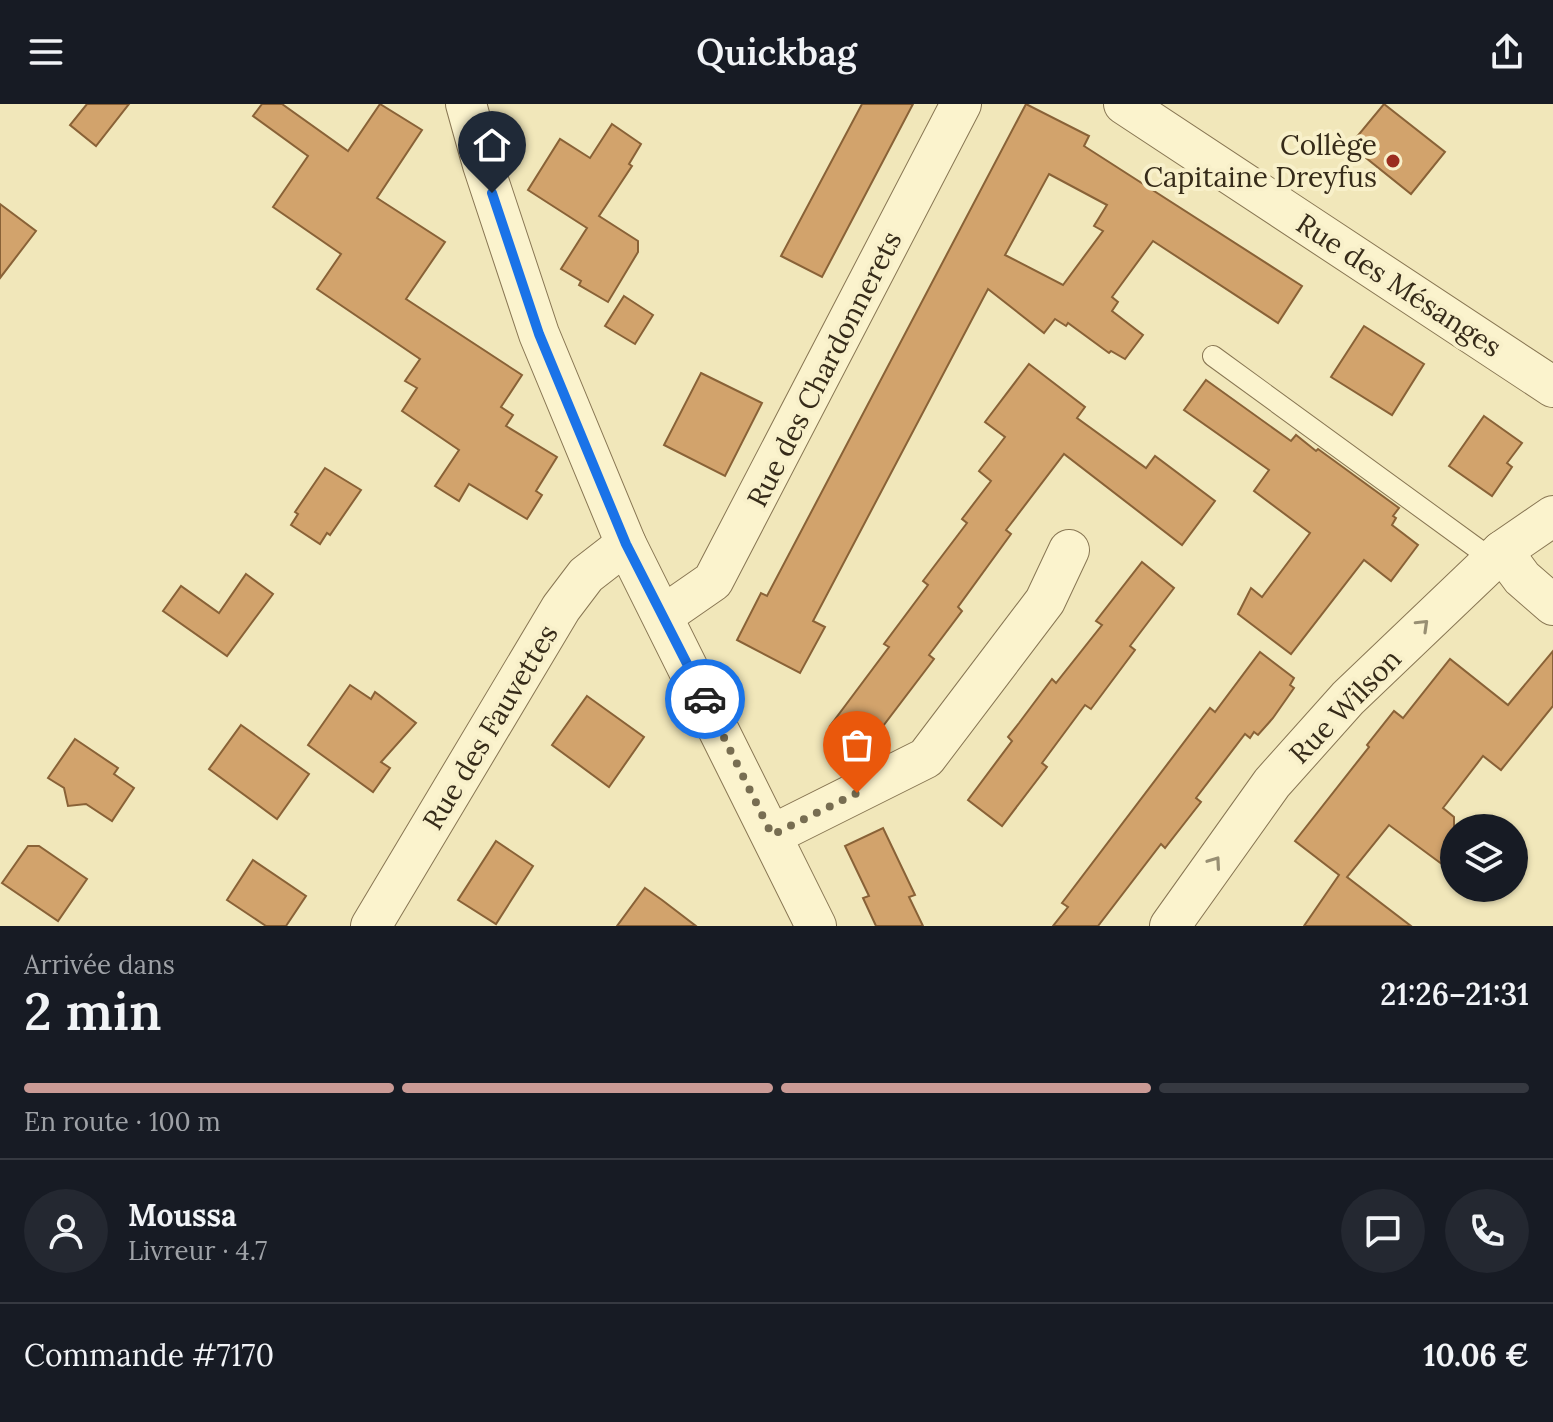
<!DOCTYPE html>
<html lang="fr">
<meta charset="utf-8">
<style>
body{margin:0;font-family:Lora,serif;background:#242831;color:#f1f3f6;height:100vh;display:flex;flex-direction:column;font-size:30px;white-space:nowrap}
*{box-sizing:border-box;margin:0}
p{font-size:26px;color:#9ea1a6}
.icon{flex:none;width:44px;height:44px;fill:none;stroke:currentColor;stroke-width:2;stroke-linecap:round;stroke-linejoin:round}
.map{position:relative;height:822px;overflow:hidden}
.panel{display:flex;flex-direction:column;background:#171b24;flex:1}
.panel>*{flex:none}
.buttons{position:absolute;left:1440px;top:710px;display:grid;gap:16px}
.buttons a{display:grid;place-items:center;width:88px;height:88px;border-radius:50%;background:#171b24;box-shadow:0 2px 6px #0004;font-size:40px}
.pin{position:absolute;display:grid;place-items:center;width:68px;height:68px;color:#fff;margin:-82px -34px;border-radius:50% 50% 50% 0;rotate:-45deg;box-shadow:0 0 8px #0007}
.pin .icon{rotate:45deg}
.courier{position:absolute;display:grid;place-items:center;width:80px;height:80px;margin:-40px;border:6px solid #1a73e8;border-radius:50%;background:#fff;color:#222;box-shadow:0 2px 10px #0007}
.summary em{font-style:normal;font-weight:600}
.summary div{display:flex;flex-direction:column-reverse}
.summary{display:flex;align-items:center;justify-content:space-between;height:136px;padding:0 24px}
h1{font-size:52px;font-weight:600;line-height:60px}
.bar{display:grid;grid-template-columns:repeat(4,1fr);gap:12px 8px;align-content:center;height:96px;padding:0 24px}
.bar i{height:10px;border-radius:6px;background:#363941}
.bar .on{background:#ca9a95}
.bar p{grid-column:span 4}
.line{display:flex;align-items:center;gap:20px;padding:0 24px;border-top:2px solid #363941}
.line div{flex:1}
.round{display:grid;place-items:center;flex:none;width:84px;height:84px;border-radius:42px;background:#242831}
header{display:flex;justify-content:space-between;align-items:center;height:104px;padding:0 24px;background:#171b24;font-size:36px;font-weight:600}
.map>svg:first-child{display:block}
</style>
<header><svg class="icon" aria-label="menu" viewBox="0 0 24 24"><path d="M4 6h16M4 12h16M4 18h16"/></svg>Quickbag<svg class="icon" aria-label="share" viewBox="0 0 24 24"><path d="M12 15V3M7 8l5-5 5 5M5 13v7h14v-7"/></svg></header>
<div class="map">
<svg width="1553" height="822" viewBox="0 0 1553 822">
<rect width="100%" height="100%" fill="#f1e7ba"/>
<g fill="#d2a36c" stroke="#896237" stroke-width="2" fill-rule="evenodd">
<path d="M87,0H129L96,42L70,21Z"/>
<path d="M262,0H282L348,47L380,0L422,26L377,94L445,138L406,195L522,271L501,303L513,311L506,322L557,353L536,387L542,391L527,415L469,380L459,397L435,382L459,346L402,307L417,284L405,277L420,255L317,185L341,150L273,103L308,52L253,12Z"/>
<path d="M862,0H913L822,173L781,152Z"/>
<path d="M1026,0L1089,32L1084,42L1302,182L1278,219L1153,137L1112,193L1118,198L1112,207L1143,231L1125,255L1111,247L1109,249L1068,219L1066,222L1055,215L1044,229L988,185L813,517L825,523L800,569L737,536L761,489L767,492ZM1049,70L1107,101L1094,122L1103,127L1063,181L1005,151Z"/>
<path d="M1384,0L1445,48L1411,90L1350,41Z"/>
<path d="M612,20L641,40L629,60L632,62L599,112L638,137V148L608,198L579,181L581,177L561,165L587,124L528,86L560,35L590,54Z"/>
<path d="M0,100L36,127L0,174Z"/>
<path d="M624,192L653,211L635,240L605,222Z"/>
<path d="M1364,222L1424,260L1392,311L1331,273Z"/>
<path d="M1029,260L1085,303L1077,314L1146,364L1155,352L1215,397L1182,441L1064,350L1006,426L1011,430L958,503L962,507L929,551L934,555L864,647L830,622L889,543L884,540L928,481L923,477L967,419L962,415L991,377L979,367L1005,333L985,318Z"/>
<path d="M701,269L762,299L725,372L664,341Z"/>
<path d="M1206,276L1291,337L1296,331L1316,347L1318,345L1399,404L1393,412L1396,414L1392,421L1418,441L1391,477L1364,456L1291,550L1238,510L1251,484L1262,493L1310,429L1254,387L1269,366L1184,306Z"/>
<path d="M1484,312L1522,339L1507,359L1512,363L1492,392L1449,362Z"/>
<path d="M325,364L361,386L330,431L327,429L320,440L291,421L298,410L295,408Z"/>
<path d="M1142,458L1174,484L1130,542L1135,546L1091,605L1085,601L1042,659L1047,663L1002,722L968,696L1012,637L1008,633L1019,619L1052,575L1056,579L1102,521L1096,517Z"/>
<path d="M246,470L273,490L227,552L163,507L181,482L219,509Z"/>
<path d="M1553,547V602L1501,666L1483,652L1443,704L1454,713V769L1389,721L1347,773L1411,822H1304L1339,771L1295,737L1369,643L1367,641L1394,607L1403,614L1450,555L1508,601Z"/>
<path d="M1260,548L1294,574L1290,581L1294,584L1273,614L1258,631L1254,628L1250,634L1245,630L1196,694L1201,698L1165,744L1161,740L1098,822H1053L1068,803L1062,799L1210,604L1215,608Z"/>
<path d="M350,581L371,595L375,588L416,619L381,658L390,664L373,688L308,641Z"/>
<path d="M587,592L644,633L609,683L552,641Z"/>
<path d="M241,621L309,670L277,715L209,665Z"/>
<path d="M75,635L118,664L114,670L134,684L112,717L86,700L68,702L64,684L48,674Z"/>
<path d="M883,724L915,791L909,793L923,822H876L863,794L869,792L845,742Z"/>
<path d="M496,737L533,762L496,820L458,796Z"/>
<path d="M28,742H39L87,775L58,817L2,779Z"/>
<path d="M253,756L306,792L286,822H266L227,796Z"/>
<path d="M645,784L662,796L696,822H617Z"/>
</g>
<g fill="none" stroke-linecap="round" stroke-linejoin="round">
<g stroke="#887653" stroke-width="22">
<path id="lane" d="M1213,252L1493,456"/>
</g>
<g stroke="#887653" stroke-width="42">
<g id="street">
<path d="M466,0L483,61L539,230L626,440L816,822"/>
<path d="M1124,0L1553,283"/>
<path d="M1502,447L1522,474L1553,501"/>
<path d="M664,511L713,477L961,0"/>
<path d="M772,731L926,654L1045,497L1069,446"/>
<path d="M371,822L561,504L586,471L626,440"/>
<path d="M1170,822L1272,679L1348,594L1502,447L1553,412"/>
</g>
</g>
<use href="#lane" stroke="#fbf3cd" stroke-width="20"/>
<use href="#street" stroke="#fbf3cd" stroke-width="40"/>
</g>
<defs><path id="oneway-chevron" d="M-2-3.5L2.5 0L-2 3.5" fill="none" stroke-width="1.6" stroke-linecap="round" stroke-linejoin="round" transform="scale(2)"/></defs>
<g stroke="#988f73">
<use href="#oneway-chevron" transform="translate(1423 521) rotate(-44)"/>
<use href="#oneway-chevron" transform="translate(1215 758) rotate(-55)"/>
</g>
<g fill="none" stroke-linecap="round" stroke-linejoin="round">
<path stroke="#776d51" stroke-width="8" stroke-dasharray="0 14.4" d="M705,595L772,731L857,689"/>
<path stroke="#1a73e8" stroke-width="10" d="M492,89L539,230L626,440L705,595"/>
</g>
<circle fill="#9b2d1f" stroke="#f8f0ca" stroke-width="3" cx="1393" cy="57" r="8"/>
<g text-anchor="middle" stroke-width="8" stroke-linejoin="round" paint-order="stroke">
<g font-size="28" fill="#362b19" stroke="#f8f0ca" text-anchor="end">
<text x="1377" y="51">Collège<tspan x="1377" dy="32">Capitaine Dreyfus</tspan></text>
</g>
<g font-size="28" fill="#362b19" stroke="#f8f0ca">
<text transform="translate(1399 181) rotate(33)" y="10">Rue des Mésanges</text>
<text transform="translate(824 265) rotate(-63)" y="10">Rue des Chardonnerets</text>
<text transform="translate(1345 602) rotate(-46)" y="10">Rue Wilson</text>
<text transform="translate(490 623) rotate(-59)" y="10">Rue des Fauvettes</text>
</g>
</g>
</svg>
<div class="buttons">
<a><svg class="icon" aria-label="layers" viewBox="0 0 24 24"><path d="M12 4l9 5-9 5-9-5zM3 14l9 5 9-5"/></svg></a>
</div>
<div class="pin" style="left:857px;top:689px;background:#ea580c"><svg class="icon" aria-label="bag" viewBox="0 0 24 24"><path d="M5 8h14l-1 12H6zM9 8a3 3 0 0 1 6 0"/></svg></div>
<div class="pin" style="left:492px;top:89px;background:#1f2937"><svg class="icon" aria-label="home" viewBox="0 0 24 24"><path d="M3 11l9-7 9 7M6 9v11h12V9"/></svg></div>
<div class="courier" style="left:705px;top:595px"><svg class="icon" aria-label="car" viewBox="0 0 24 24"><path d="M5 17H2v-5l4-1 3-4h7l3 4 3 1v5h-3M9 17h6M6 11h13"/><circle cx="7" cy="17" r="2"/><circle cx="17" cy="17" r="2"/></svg></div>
</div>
<section class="panel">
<div class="summary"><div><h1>2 min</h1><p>Arrivée dans</p></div><em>21:26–21:31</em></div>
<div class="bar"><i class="on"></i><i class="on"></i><i class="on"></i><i></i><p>En route · 100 m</p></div>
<div class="line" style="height:144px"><a class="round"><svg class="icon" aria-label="person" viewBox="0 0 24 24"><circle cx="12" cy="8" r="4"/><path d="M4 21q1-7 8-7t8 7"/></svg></a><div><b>Moussa</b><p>Livreur · 4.7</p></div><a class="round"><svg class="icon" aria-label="chat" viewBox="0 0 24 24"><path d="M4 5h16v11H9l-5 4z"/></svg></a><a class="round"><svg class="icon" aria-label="phone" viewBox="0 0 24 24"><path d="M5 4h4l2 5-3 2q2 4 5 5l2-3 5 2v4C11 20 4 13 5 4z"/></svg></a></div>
<div class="line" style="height:104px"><div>Commande #7170</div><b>10.06 €</b></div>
</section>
